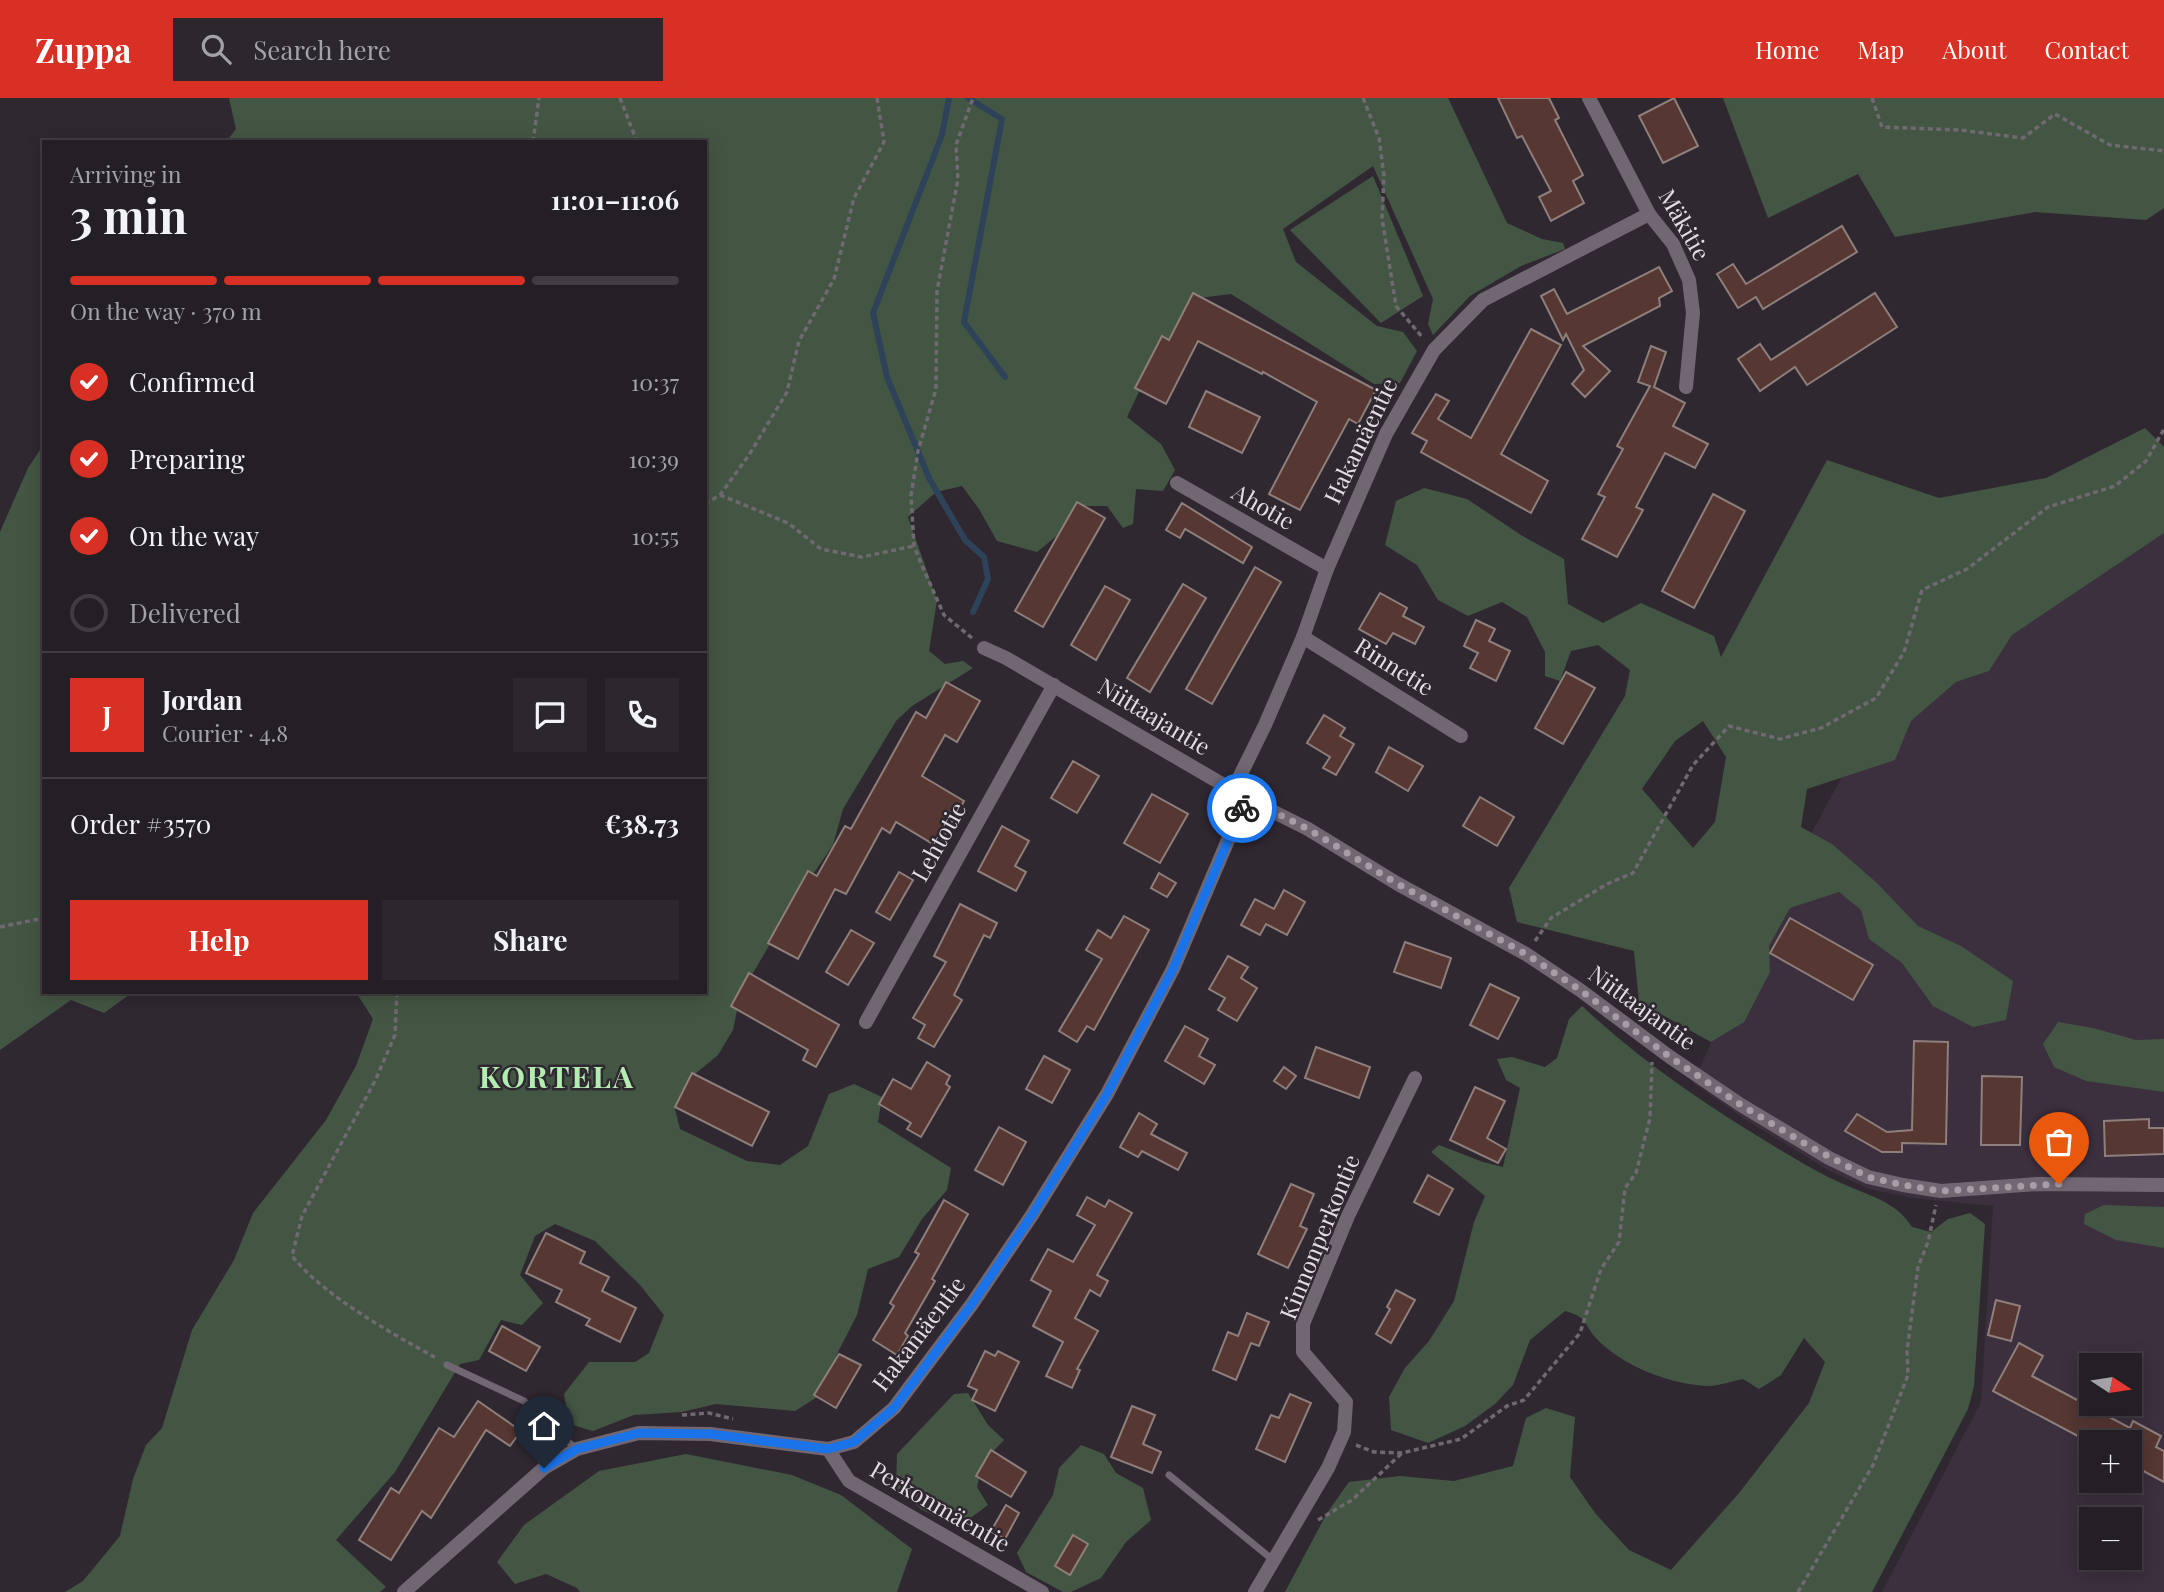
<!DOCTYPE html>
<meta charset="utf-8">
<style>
body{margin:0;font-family:"Playfair Display",serif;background:#2c272d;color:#f1f3f6;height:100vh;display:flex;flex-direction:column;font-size:26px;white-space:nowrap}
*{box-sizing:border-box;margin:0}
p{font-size:23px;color:#a3a2a7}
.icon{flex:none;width:38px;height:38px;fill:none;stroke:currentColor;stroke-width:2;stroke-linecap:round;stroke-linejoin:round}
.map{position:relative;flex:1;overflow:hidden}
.details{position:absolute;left:42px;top:42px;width:665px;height:854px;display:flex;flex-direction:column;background:#241e25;border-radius:0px;box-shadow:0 4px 18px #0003,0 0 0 2px #413c42}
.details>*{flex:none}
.needle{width:46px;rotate:102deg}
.tools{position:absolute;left:2079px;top:1255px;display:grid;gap:14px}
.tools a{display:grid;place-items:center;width:63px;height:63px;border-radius:0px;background:#241e25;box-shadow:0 4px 18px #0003,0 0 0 2px #413c42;font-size:35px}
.pin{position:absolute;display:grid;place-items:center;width:60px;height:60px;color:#fff;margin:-72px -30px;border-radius:50% 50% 50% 0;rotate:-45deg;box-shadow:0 0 7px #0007}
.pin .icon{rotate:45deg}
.courier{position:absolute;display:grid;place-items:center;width:70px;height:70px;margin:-35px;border:5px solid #1a73e8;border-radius:50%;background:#fff;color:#222;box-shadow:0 2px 9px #0007}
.headline em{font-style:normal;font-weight:700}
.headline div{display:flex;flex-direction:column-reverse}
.headline{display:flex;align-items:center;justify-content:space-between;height:119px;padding:0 28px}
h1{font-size:46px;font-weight:700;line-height:52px}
.bar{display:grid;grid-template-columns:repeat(4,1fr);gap:10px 7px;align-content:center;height:84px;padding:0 28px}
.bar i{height:9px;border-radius:5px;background:#413c42}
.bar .selected{background:#d93025}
.bar p{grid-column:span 4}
.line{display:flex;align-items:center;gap:18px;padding:0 28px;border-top:2px solid #413c42}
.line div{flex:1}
.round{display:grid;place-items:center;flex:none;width:74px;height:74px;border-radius:0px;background:#2c272d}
ol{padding:0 28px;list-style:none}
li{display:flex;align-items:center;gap:21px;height:77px}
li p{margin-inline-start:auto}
li .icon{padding:7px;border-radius:50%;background:#d93025;color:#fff;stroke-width:4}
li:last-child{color:#a3a2a7}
li i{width:38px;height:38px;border:4px solid #413c42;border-radius:50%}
.cta{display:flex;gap:14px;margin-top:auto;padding:14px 28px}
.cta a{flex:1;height:80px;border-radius:0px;background:#d93025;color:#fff;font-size:28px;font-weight:700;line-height:80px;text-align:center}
.cta a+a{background:#2c272d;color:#f1f3f6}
header{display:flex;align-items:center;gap:42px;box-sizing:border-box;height:98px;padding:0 35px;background:#d93025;color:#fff}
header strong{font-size:33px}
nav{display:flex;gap:38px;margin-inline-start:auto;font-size:24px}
.search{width:490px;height:63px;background:#2c272d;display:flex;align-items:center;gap:18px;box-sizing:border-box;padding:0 24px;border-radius:0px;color:#a3a2a7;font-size:26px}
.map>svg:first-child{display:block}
</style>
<header>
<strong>Zuppa</strong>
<div class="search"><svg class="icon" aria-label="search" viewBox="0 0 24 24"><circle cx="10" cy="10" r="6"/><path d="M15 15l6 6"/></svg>Search here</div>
<nav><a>Home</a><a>Map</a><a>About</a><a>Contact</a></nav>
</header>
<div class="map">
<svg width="2164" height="1494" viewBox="0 0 2164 1494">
<rect width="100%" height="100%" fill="#302831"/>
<path fill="#3c2f3e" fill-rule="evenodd" d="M2164,418V1494H1882L1981,1304L1993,1108L1913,1100L1869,1091L1830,1073L1749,1024L1693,985L1775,803L1909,554ZM2091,1267H2130V1306H2091ZM2091,1344H2130V1382H2091ZM2091,1421H2130V1460H2091Z"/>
<g fill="#435643" fill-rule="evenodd">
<path d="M229,0H1448L1507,125L1542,141L1563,145L1565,151L1521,168L1470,198L1433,237L1428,226L1433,201L1373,68L1283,131L1296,164L1377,228L1403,234L1417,253L1400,285L1374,286L1231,196L1191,201L1179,233L1155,260L1127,319L1161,346L1175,372L1163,393L1136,391L1133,426L1123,430L1107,408H1084L1065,431L1037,454L997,443L979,411L962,388L936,394L908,419L937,502L929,553L945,566L963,563L973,570L912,608L896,623L843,711L833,747L800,795L740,897L733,932L718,957L695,976L675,1011L680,1031L747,1063L780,1067L808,1048L829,996L854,986L882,999L878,1024L951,1070L947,1092L922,1121L899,1159L868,1171L857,1217L838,1254L822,1296L795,1313L716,1306L682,1314L634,1317L593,1333L569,1326L564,1296L589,1264H635L649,1255L664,1217L640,1187L595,1143L555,1126L535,1138L520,1177L543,1205L522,1227L501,1222L479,1262L460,1266L395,1374L336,1442L386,1489L380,1494H65L83,1483L120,1438L133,1381L146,1347L162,1330L192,1232L234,1162L253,1115L326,1022L356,968L373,921L359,899L354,894H705V44H226L236,31Z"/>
<path d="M1723,0H2164V110L2146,122L2035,114L1895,139L1858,76L1768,120Z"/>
<path d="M1373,78L1423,198L1381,225L1290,132Z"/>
<path d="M2145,330L2164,349V435L2012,537L1989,573L1956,584L1911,623L1895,662L1807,691L1801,729L1832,746L1877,785L1918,828L1961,848L2013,883L2006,922L1973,929L1933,908L1902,865L1869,841L1861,812L1839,794L1790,810L1769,848L1770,874L1744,924L1711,944L1639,904L1634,853L1517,824L1509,790L1625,598L1630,572L1598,547L1571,553L1560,583L1545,578V554L1527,519L1502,504L1468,518L1438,502L1417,467L1385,447L1396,403L1424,390L1467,401L1521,437L1564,461L1568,506L1603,525L1641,505L1714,538L1721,559L1827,362L1939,400L2046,380ZM1703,623L1726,659L1715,724L1693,750L1642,691L1675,643Z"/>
<path d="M44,346V894H133L104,915L71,902L0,952V434L28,370Z"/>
<path d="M1582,908C1646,968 1719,1016 1794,1060C1809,1069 1825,1078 1841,1085C1868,1098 1895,1102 1912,1129L1931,1134L1948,1121L1970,1115L1985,1126L1974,1288L1968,1311L1872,1494H1285L1327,1415L1349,1384L1400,1378L1454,1383L1513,1368L1526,1320L1546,1310L1575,1319L1570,1379L1595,1415L1629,1452L1671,1472L1739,1395L1809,1305L1825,1264L1804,1240L1781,1277L1759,1291L1743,1281C1733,1283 1721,1287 1711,1288C1674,1288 1621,1268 1596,1240C1582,1224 1589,1220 1565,1213L1530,1242L1513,1287L1495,1306L1465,1328L1428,1345L1391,1332L1389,1299L1405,1270L1429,1243L1454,1203L1474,1124L1485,1098L1431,1054L1439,1047L1483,1064L1503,1069L1520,990L1506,982L1497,961L1512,959L1545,969L1557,960L1569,921Z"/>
<path d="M2058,924L2093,930L2136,942L2164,941V994L2086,983L2054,969L2043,946Z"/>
<path d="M2104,1107L2164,1109V1150L2116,1142L2084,1126L2085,1116Z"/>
<path d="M968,1295L988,1327L1004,1342L983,1364L977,1389L988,1407L957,1430L921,1411L896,1390L897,1356L954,1296Z"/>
<path d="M1081,1347L1104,1356L1116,1375L1143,1390L1151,1422L1126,1444L1101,1480L1071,1494H1063L1026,1474L1017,1455L1053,1397L1059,1370Z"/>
<path d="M686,1356L792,1377L841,1397L912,1451L897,1494H580L577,1490L546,1476L515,1486L497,1464L524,1427L599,1373Z"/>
</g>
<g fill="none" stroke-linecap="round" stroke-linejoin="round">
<g stroke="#2e4359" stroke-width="6">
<path d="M949,0L942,37L873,215L887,279L929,380L965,442L984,459L988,481L973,514"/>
<path d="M968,0L1002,21L964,224L1005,279"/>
</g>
</g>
<g fill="#563732" stroke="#8f7f7c" stroke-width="2">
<path d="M1498,0H1549L1559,20L1555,22L1583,77L1573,83L1584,105L1551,123L1539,99L1551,93L1522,38L1517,40Z"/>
<path d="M1674,0L1698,48L1663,65L1639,18Z"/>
<path d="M1842,128L1857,154L1763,211L1756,199L1738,210L1717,176L1733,166L1746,186Z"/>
<path d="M1659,169L1672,193L1659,200L1660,208L1583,248L1610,273L1585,299L1572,286L1584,272L1566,236L1563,242L1541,198L1554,191L1567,216Z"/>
<path d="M1193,195L1376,292L1358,326L1349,321L1300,412L1269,396L1317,304L1263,274L1262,276L1198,243L1166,306L1135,290L1162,238L1169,242Z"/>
<path d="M1875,195L1897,229L1807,287L1795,269L1760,293L1738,261L1760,246L1771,262Z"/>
<path d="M1531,231L1561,247L1501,356L1548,383L1531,415L1421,354L1427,343L1412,335L1436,296L1449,303L1438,321L1471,340Z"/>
<path d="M1651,248L1666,254L1654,289L1685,305L1673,328L1708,346L1695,370L1665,355L1636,409L1643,412L1617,459L1582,441L1605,399L1598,396L1623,351L1617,348L1650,288L1638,284Z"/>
<path d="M1206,293L1260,319L1242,355L1189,329Z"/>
<path d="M1713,396L1745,413L1694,510L1662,493Z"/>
<path d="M1077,404L1105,420L1043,529L1015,513Z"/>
<path d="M1182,405L1252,449L1243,465L1185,431L1180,440L1166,432Z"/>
<path d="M1255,469L1281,484L1212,606L1186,591Z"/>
<path d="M1183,486L1206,500L1150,594L1127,580Z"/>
<path d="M1105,488L1130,502L1096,562L1071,547Z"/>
<path d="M1380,495L1407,510L1403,518L1424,529L1415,546L1393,535L1386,546L1359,531Z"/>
<path d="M1476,522L1495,531L1489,543L1510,553L1496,583L1470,570L1478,555L1464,548Z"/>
<path d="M1566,574L1595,590L1563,646L1535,630Z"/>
<path d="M946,584L980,603L957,644L945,637L922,678L964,703L938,749L896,724L890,735L882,730L846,796L835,791L798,861L768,845L808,773L817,778L845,728L851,731L916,614L926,620Z"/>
<path d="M1324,617L1345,630L1340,638L1354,646L1336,677L1323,670L1330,659L1307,645Z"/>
<path d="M1389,649L1423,668L1408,693L1376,674Z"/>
<path d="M1073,663L1099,678L1077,715L1051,700Z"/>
<path d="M1152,696L1188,716L1160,765L1124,745Z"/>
<path d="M1480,699L1514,719L1497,748L1463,728Z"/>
<path d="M1002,728L1029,743L1015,768L1026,774L1016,793L978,773Z"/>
<path d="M899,774L913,782L890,822L876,814Z"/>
<path d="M1159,775L1176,785L1167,799L1151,790Z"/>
<path d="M1284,792L1305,804L1287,837L1266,826L1260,837L1241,827L1255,801L1274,811Z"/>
<path d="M960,806L997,825L990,840L984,837L954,897L962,902L934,949L918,940L925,927L913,920L946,864L934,858Z"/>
<path d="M1124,818L1149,832L1094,932L1087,928L1077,944L1059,933L1102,861L1086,852L1098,832L1111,840Z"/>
<path d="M1790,820L1873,867L1853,902L1770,855Z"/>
<path d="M851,832L874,845L848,887L826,874Z"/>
<path d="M1405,844L1451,860L1441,890L1394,874Z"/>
<path d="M1228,858L1248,869L1241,880L1257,890L1237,923L1218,912L1225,900L1209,891Z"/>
<path d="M749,875L839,927L816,969L803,962L808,952L731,908Z"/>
<path d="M1490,886L1519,900L1498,941L1470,927Z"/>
<path d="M1185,928L1208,941L1199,958L1215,967L1204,986L1165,963Z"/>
<path d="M1914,943L1948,944L1946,1046L1902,1045V1054H1882L1845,1033L1857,1016L1887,1034L1912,1032Z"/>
<path d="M1316,949L1370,969L1359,1000L1305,980Z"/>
<path d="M1044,958L1070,972L1052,1005L1026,991Z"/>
<path d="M927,964L950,978L946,986L950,989L921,1039L907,1031L911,1025L879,1006L893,981L911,991Z"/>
<path d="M1284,969L1296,978L1286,991L1274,983Z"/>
<path d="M692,975L769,1014L752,1048L675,1009Z"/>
<path d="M1982,978L2022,979L2020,1047H1981Z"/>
<path d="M1475,989L1505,1003L1487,1040L1506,1051L1498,1065L1450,1042Z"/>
<path d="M1139,1015L1157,1026L1151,1036L1187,1055L1178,1072L1142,1053L1138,1059L1120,1049Z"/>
<path d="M2149,1021V1030H2164V1056L2105,1058L2104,1023Z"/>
<path d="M999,1029L1026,1044L1003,1087L975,1072Z"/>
<path d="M1428,1077L1453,1091L1439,1117L1414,1104Z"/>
<path d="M1291,1086L1314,1096L1300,1128L1307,1131L1288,1170L1258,1156Z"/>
<path d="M1087,1099L1105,1109L1109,1102L1132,1115L1097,1177L1108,1183L1100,1198L1090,1192L1075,1220L1098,1233L1077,1271L1080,1272L1072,1290L1046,1278L1063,1244L1033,1228L1051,1193L1031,1182L1048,1151L1073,1164L1095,1127L1077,1117Z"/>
<path d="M944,1102L968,1116L932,1181L935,1183L905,1235L908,1238L897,1257L873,1242L894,1208L890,1205L919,1156L915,1154Z"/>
<path d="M546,1135L585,1154L580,1165L609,1179L602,1193L636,1210L620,1244L586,1227L590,1221L556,1204L562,1192L526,1175Z"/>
<path d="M1396,1192L1415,1202L1391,1245L1376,1236L1390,1211L1387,1209Z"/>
<path d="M1996,1202L2020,1208L2011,1243L1988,1237Z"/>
<path d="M1247,1215L1269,1224L1259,1248L1251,1245L1236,1282L1213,1272L1228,1234L1238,1238Z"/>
<path d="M502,1228L540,1249L526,1273L489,1253Z"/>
<path d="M2019,1245L2043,1258L2032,1278L2130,1330L2133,1323L2161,1338L2156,1349L2164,1353V1384L2130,1366V1344H2089L1993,1293Z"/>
<path d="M985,1253L995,1258L998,1253L1019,1264L995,1313L972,1302L977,1292L968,1288Z"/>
<path d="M839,1256L861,1267L836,1310L814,1297Z"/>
<path d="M1290,1296L1311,1305L1285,1364L1256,1351L1271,1317L1279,1320Z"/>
<path d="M478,1303L521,1333L510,1348L486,1332L431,1420L422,1413L391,1462L359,1442L391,1390L399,1395L439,1330L454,1339Z"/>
<path d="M1132,1308L1155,1317L1143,1346L1161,1354L1152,1375L1111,1359Z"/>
<path d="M991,1352L1026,1374L1011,1399L976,1378Z"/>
<path d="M1006,1407L1019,1415L1005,1441L991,1433Z"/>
<path d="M1073,1437L1088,1446L1070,1477L1055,1468Z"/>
</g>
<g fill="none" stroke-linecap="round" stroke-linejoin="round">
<g stroke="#706971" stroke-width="3.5" stroke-dasharray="5 3.5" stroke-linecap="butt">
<path d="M620,0L637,44"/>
<path d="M1363,0L1379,40L1384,78L1382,120L1396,208L1423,240"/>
<path d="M1872,0L1882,29L1960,32L2023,40L2055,16L2110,47L2164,53"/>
<path d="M533,44L539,0"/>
<path d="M720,397L788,425L821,451L862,459L914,448"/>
<path d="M705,406L720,397L749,357L787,294L799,243L834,181L854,100L884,44L877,0"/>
<path d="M972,540L944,517L924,472L914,448L911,398L918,353L936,291L937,193L958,81L956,47L973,0"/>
<path d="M0,829L44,820"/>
<path d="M1535,843L1551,820L1607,786L1633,775L1693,667L1729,628L1780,641L1821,630L1876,600L1904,554L1922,492L1967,471L2048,409L2115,388L2146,363L2164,331"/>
<path d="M397,894L395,937L375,983L302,1118L292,1158C325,1199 390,1234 436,1260"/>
<path d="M682,1317L709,1315L733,1321"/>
<path d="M1356,1347L1374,1354L1402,1355L1461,1341L1507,1308L1524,1302L1580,1235L1601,1171L1619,1144L1625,1090L1636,1075L1650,1020L1652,964"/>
<path d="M1318,1422L1352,1402L1402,1355"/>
<path d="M1798,1494L1873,1367L1908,1277L1907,1253L1918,1169L1928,1144L1936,1107"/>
</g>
<g stroke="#716772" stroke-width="7">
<path d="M447,1267L524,1303L576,1351"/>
<path d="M1169,1377L1273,1462"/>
</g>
<g stroke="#716772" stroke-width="14">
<path d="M1589,0L1649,116L1673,146L1689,182L1693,215L1686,289"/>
<path d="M1177,385L1327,471"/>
<path d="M1303,539L1461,638"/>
<path d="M984,550L1006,560L1246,700L1308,731L1398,786L1526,856L1580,892L1670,959L1741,1007L1829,1060L1868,1079L1903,1087L1941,1093L2037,1086L2164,1087"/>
<path d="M1233,692L1265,627L1303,539L1327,471L1386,336L1434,252L1483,202L1649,116"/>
<path d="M866,924L1054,587"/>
<path d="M828,1351L849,1383L1042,1494"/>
<path d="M404,1494L544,1370L577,1351L639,1335L710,1336L828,1351L854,1344L894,1310L972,1206L1032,1117L1107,996L1173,871L1246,700"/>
<path d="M1255,1494L1328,1370L1344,1334L1346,1304L1303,1254V1226L1348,1118L1415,980"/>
</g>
</g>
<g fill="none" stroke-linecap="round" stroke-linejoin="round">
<path stroke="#a59ea5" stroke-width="7" stroke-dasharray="0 12.6" d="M1242,710L1246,700L1308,731L1398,786L1526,856L1580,892L1670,959L1741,1007L1809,1048L1868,1079L1903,1087L1941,1093L2059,1086"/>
<path stroke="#1a73e8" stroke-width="9" d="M544,1370L577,1351L639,1335L710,1336L828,1351L854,1344L894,1310L972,1206L1032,1117L1107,996L1173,871L1242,710"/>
</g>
<g text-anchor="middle" stroke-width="5" stroke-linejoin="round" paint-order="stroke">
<g font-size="23" fill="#e4dee4" stroke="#302831">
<text transform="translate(1684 127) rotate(60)" y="8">Mäkitie</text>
<text transform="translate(1361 343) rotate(-64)" y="8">Hakamäentie</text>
<text transform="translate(1263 409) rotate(30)" y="8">Ahotie</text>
<text transform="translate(1394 569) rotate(32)" y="8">Rinnetie</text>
<text transform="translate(1154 619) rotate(31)" y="8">Niittaajantie</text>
<text transform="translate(939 744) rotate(-61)" y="8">Lehtotie</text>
<text transform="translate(1642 910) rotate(36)" y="8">Niittaajantie</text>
<text transform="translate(1320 1139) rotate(-68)" y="8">Kinnonperkontie</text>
<text transform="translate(919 1236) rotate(-53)" y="8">Hakamäentie</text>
<text transform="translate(940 1409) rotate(30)" y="8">Perkonmäentie</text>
</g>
<g font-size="30" font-weight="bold" letter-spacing="2" fill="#b3edb1" stroke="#302831">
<text x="557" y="990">KORTELA</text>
</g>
</g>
</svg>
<div class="tools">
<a><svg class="needle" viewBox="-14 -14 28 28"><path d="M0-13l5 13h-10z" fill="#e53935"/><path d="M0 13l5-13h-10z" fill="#a3a2a7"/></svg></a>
<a>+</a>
<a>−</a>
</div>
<div class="pin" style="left:2059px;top:1086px;background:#ea580c"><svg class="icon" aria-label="bag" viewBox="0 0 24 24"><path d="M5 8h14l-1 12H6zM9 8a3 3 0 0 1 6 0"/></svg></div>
<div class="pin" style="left:544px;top:1370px;background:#1f2937"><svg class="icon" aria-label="home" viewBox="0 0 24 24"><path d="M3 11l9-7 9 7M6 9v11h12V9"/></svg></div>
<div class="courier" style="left:1242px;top:710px"><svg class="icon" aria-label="bike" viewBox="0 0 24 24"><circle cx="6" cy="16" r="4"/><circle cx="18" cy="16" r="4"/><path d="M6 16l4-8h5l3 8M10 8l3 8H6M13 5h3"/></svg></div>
<section class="details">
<div class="headline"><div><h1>3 min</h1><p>Arriving in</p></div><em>11:01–11:06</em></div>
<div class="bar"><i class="selected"></i><i class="selected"></i><i class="selected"></i><i></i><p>On the way · 370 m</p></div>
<ol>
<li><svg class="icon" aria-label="check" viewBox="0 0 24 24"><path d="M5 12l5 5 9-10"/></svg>Confirmed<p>10:37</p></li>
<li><svg class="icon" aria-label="check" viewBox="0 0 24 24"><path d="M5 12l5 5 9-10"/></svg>Preparing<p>10:39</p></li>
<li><svg class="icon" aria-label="check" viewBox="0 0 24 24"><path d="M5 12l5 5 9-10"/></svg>On the way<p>10:55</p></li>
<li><i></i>Delivered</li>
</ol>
<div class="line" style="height:126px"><b class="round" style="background:#d93025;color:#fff">J</b><div><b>Jordan</b><p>Courier · 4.8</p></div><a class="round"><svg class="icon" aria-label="chat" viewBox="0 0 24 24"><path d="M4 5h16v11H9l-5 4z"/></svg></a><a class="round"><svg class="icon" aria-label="phone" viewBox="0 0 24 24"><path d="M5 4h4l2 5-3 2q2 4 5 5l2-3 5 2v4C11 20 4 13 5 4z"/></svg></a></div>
<div class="line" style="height:91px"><div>Order #3570</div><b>€38.73</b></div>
<div class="cta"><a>Help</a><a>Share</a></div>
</section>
</div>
